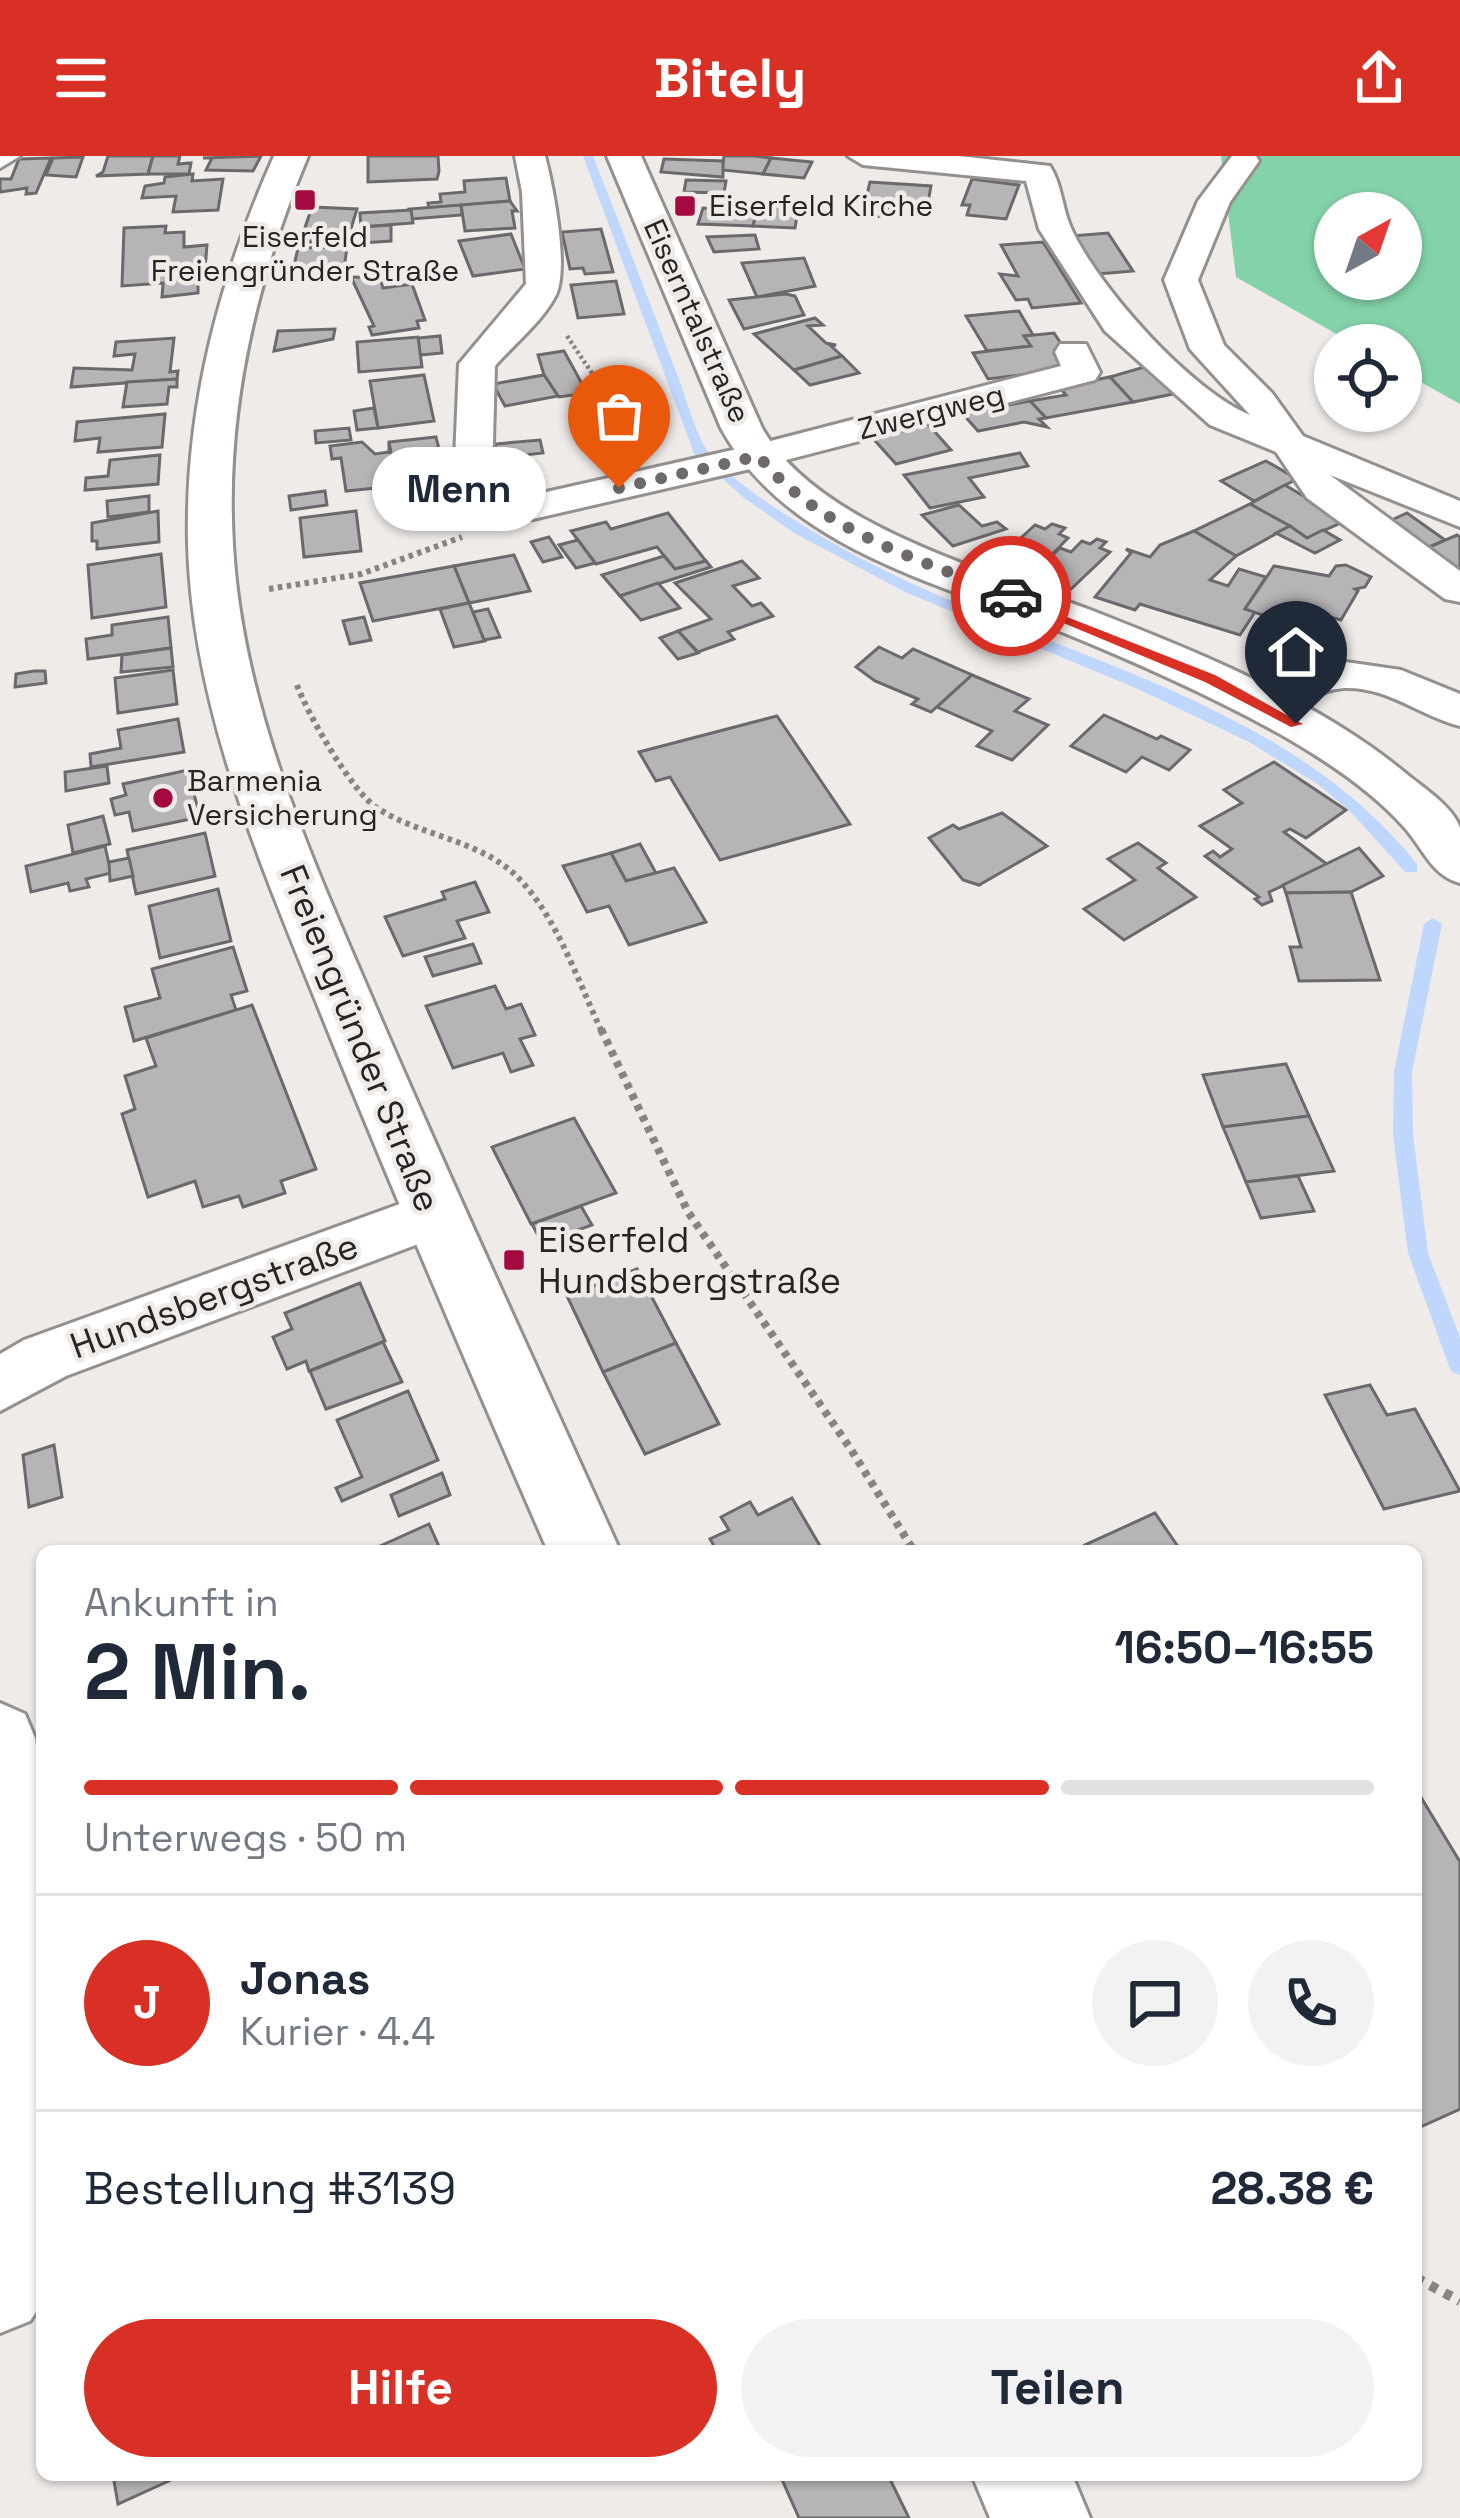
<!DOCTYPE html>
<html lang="de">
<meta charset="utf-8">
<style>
body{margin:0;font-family:"Space Grotesk",sans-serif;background:#f2f2f3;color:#1f2937;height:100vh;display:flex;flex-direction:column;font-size:45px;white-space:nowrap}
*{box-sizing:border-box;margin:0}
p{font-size:39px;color:#747a83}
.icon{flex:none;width:66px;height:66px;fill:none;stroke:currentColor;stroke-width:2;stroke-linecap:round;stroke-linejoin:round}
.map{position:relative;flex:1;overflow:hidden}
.panel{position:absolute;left:36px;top:1389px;width:1386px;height:936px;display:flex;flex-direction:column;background:#fff;border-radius:18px;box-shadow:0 3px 9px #0004}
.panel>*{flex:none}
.needle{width:78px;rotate:40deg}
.buttons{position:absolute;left:1314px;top:36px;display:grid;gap:24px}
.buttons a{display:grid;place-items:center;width:108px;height:108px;border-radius:50%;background:#fff;box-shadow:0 3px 9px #0004;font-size:60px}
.pin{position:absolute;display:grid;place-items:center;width:102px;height:102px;color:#fff;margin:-123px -51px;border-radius:50% 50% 50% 0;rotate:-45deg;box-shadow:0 0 12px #0007}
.pin .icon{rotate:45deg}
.courier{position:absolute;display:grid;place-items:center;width:120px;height:120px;margin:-60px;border:9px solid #d93025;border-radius:50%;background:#fff;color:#222;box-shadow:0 3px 15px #0007}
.bubble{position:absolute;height:84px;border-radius:42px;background:#fff;box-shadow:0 3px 9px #0004;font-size:39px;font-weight:700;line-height:84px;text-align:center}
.summary em{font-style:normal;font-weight:700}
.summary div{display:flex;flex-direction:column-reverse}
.summary{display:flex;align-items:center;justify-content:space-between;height:204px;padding:0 48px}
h1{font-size:78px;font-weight:700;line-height:90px}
.bar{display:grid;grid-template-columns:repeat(4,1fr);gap:18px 12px;align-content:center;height:144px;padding:0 48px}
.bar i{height:15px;border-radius:9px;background:#e0e1e3}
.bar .on{background:#d93025}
.bar p{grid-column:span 4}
.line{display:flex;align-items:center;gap:30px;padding:0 48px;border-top:3px solid #e0e1e3}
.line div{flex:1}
.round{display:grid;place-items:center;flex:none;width:126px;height:126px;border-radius:63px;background:#f2f2f3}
.cta{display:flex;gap:24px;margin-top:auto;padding:24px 48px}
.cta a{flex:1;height:138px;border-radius:72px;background:#d93025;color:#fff;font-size:48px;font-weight:700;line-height:138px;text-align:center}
.cta a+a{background:#f2f2f3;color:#1f2937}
header{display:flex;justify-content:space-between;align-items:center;height:156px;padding:0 48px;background:#d93025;color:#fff;font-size:54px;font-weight:700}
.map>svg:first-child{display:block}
</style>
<header><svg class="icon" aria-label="menu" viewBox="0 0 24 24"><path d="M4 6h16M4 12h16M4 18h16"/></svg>Bitely<svg class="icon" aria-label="share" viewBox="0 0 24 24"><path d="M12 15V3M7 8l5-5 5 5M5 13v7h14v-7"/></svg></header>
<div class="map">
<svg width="1460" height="2362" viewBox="0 0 1460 2362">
<rect width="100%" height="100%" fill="#efebe9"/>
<path fill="#84d2a9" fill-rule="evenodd" d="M1221,0H1460V248L1401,215V189H1356L1236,121ZM1335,57H1401V123H1335Z"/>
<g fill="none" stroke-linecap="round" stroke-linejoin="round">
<g fill="#bfd6fd" fill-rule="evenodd">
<path d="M583,0H593C622,74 650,147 678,221C686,241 696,280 709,297C735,330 797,366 833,387C1023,497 1275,530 1417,708V716H1405L1350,655L1319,629L1249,586L1138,533L905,436L794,377L743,341L694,297Z"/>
<path d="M1433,762L1442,768L1412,916L1413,979L1428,1097L1460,1182V1219L1452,1216L1449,1210L1408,1097L1393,979L1394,916L1424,768Z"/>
</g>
</g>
<g fill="#b7b4b7" stroke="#6b696c" stroke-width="3">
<path d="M108,0H153L148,18L96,20L103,16Z"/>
<path d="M153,0H180L178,8L191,7L189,18H148Z"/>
<path d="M261,0L253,15L206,14L212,2H203Z"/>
<path d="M368,0H438L439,15L437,23L368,26Z"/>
<path d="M724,0H754L771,2L763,18L722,14Z"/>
<path d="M83,1L76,21L46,19L53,2Z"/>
<path d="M51,2L36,37L26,38L27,32L0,36V23H11L19,3Z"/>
<path d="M771,2L812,6L804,22L763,18Z"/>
<path d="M664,3L723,5V21L661,16Z"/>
<path d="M193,18L192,25L223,23L218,54L173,56L176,40L142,42L145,30L164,27L165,21Z"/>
<path d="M506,22L510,45L429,52L428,47L441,46L440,38L465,36L464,25Z"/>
<path d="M972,23L1019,29L1006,63L967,59L970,49H962Z"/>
<path d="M686,24L726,25L724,37L684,36Z"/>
<path d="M870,26L931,30L927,52L890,49L887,61L862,59Z"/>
<path d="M720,44L759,46L753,70L698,68L703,52L717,53Z"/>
<path d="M510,45L517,55H512L515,72L465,75L461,49Z"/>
<path d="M759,46L799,48L795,72L753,70Z"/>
<path d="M461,49L462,59L412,63L409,53Z"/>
<path d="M312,51L357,53L347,86H300Z"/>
<path d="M411,54L413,67L361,71L360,57Z"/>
<path d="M391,69V85L362,87L363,71Z"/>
<path d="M166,70L165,77L184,76V91L207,89L204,125H198V137L162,141L163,127L122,130L124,72Z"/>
<path d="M601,73L613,116L585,118L583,112L570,113L562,76Z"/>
<path d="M1108,77L1133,115L1098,118L1071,80Z"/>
<path d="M511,78L525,113L473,120L459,85Z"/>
<path d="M755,79L759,93L714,96L707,81Z"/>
<path d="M1043,86L1081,147L1032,152L1028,143L1016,144L1000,118L1018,120L1001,89Z"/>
<path d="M347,91L344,113L293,114L298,92Z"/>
<path d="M804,102L815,130L757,141L742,107Z"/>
<path d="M351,121L380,122L383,132L412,128L425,164L417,165L419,172L372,179L369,171L374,170Z"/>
<path d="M616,125L624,158L578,162L571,129Z"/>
<path d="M786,138L795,140L804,159L744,173L729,144Z"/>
<path d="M1019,155L1033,179L1024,180L1031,190L987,195L966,160Z"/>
<path d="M815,162L823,169L808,170L826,187L836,189L831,190L842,200L794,214L754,178Z"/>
<path d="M335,173L333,183L274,195L278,175Z"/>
<path d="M1054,177L1077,212L988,223L973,197L1031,190L1024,180Z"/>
<path d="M440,180L442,197L420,199L418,182Z"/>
<path d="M418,181L422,211L359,216L357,186Z"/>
<path d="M174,182L170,216L178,215L177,223L71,231L74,212L132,214L135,198L114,200L116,186Z"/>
<path d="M564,195L587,237L559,241L544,219L538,199Z"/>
<path d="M842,200L859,217L810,229L794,214Z"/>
<path d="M1144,211L1150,214L1173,238L1133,246L1110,221Z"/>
<path d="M424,219L434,265L378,272L370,225Z"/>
<path d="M544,219L558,240L505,250L493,228Z"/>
<path d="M1110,221L1133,246L1046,262L1030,245L1066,239L1059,231Z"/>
<path d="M177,223V231H169L167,248L123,251L127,226Z"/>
<path d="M1030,245L1046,262L1039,263L1047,271L1024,266L978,275L962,257Z"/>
<path d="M374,252L378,272L357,274L354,255Z"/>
<path d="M165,258L162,291L98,296L100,282L75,285L77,266Z"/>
<path d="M926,266L951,294L896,308L868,277Z"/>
<path d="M349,272L351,284L316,287L315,275Z"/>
<path d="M436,281L447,325L396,330L389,286Z"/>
<path d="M540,284L543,297L497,302L495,288Z"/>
<path d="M362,286L375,298L389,296V286L396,330L346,335L341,302L332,303L330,290Z"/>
<path d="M1020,297L1028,310L969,322L984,341L930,352L904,319Z"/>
<path d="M160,299L158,328L85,334L86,322L108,320L110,304Z"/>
<path d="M1266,305L1297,323L1254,345L1221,325Z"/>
<path d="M1285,329L1345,365L1307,382L1250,348Z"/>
<path d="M325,335L327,349L291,354L289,340Z"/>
<path d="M149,340V356L108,361L107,345Z"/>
<path d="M1250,348L1290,370L1236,400L1194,375Z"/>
<path d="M959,349L982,370L997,366L1006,373L953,390L922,359Z"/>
<path d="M158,355L159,386L97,393V385H92V367Z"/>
<path d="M356,355L361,395L304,401L300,362Z"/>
<path d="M668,357L706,405L675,413L657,391L596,408L571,375L606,366L611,373Z"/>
<path d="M1407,357L1445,384L1420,395L1383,368Z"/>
<path d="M1052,368L1065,372L1059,378L1068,382L1033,418L997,404L1035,369L1045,373Z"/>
<path d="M1290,370L1307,382L1323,374L1340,384L1315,397L1276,377Z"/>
<path d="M1194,375L1236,400L1210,424L1228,430L1239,413L1266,421L1245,453L1255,456L1240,479L1140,448L1135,454L1095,441L1131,397L1126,393L1150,401L1160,389Z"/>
<path d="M1457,379L1460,381V413L1427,392Z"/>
<path d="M549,381L562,401L543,406L531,386Z"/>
<path d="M1097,383L1106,386L1100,392L1110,396L1071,433L1033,418L1060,392L1071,396L1082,385L1090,388Z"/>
<path d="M578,384L595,407L576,412L559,389Z"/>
<path d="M161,398L166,451L92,462L88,409Z"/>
<path d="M514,399L530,435L469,447L454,410Z"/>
<path d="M664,400L675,413L706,405L711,411L620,440L602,419Z"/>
<path d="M742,405L759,422L733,430L752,450L761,447L773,460L728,476L734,483L698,496L678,475L711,463L675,427Z"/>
<path d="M1346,409L1371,421L1365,431L1355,433L1358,435L1341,464L1326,460L1315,477L1245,453L1274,410L1329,420L1336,410Z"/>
<path d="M454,410L469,447L373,465L360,427Z"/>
<path d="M658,427L680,452L641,464L620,440Z"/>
<path d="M469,447L485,485L454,491L440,453Z"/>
<path d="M488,453L500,481L484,484L473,456Z"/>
<path d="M168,461L171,492L88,503L86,483L112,479V469Z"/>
<path d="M364,461L371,484L350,488L343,465Z"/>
<path d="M678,475L698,497L678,503L660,482Z"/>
<path d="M879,491L902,502L913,493L972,519L931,556L912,548L918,543L875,525L856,511Z"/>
<path d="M171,492L173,511L121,516L122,499Z"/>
<path d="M173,514L177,548L118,557L115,522Z"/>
<path d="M34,515H45L46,527L15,531L16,518Z"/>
<path d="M972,519L1029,543L1015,555L1048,569L1012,604L977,590L992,575L937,551Z"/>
<path d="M1104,559L1157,583L1161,580L1190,594L1169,614L1142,601L1126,616L1071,590Z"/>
<path d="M777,560L850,668L720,704L670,621L656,625L639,596Z"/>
<path d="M178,563L184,596L91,611L90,598L121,592L118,574Z"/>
<path d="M1274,606L1346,654L1306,682L1290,673L1284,676L1328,709L1269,736L1272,745L1262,749L1255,743L1259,741L1205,700L1213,695L1220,701L1232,693L1200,670L1242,647L1224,634Z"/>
<path d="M107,610L109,627L66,635L65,616Z"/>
<path d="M188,614L200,661L133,675L129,656L115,659L111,643L126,639L123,628Z"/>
<path d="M1002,657L1047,690L979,729L963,724L929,682L953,669L959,673Z"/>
<path d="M103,660L110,688L73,697L68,669Z"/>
<path d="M205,677L215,720L136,738L127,694Z"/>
<path d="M1138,687L1166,707L1158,712L1196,741L1124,784L1084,753L1135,724L1108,703Z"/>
<path d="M640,688L656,717L626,725L611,697Z"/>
<path d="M105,690L111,717L86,723L89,731L70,735L68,727L31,736L26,710Z"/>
<path d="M1359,692L1383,720L1351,736L1286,737L1283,729Z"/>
<path d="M611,697L626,725L674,712L706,766L629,789L609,750L587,756L563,710Z"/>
<path d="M129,702L133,720L110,725L109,706Z"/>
<path d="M475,726L489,756L457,765L465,782L403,800L385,761L445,743L442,736Z"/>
<path d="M218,733L231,785L160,802L149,750Z"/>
<path d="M1351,736L1380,824L1299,825L1290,791H1301L1286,737Z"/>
<path d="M473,788L481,807L433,820L425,801Z"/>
<path d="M233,791L247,835L231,839L236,854L134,885L125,851L160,842L152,813Z"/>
<path d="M495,830L506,853L521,848L535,879L520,883L533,909L511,916L503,897L453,912L426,850Z"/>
<path d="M252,849L316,1013L281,1025L285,1037L243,1051L239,1040L203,1051L195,1025L148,1041L122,958L135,953L125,920L156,910L146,882Z"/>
<path d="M1286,908L1309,960L1223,971L1203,919Z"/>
<path d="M1309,960L1334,1015L1246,1026L1223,971Z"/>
<path d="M574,962L616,1037L531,1068L492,991Z"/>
<path d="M1298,1020L1314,1055L1261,1062L1246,1026Z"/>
<path d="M581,1050L592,1069L542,1087L532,1068Z"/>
<path d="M637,1113L676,1187L603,1216L567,1140Z"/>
<path d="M360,1127L385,1185L309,1215L306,1205L287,1213L273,1181L292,1173L285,1157Z"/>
<path d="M383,1186L402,1226L326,1253L310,1215Z"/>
<path d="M676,1187L719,1268L645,1298L603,1216Z"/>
<path d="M1370,1229L1387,1259L1415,1253L1460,1335L1384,1353L1325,1239Z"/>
<path d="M408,1235L438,1304L342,1345L336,1332L362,1321L337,1264Z"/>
<path d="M54,1289L62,1341L29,1351L23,1299Z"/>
<path d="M442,1317L450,1339L399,1360L391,1339Z"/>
<path d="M792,1342L823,1395H717L710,1383L729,1374L721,1361L750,1346L758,1359Z"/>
<path d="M1155,1357L1181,1395H1089L1085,1389Z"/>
<path d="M429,1368L441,1395H369Z"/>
<path d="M1416,1633L1460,1706V1953L1416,1973Z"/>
<path d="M113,2319H182L118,2348Z"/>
<path d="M780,2319H888L909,2362H799Z"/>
</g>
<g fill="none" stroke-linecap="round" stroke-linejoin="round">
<g stroke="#94908e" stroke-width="6">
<g id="minor">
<path d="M0,0H20L0,12Z"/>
<path d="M515,0H545C553,30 569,111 556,139C543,165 514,188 495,210L492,325L500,336L533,339L755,289L1061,210L1055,196L1060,188H1086L1100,216L1095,224L759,311L533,363L474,354L454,326L459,208L526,128L522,36Z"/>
<path d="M848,0H959L1050,10C1062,29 1062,52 1071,72C1098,131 1190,234 1250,259L1190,193L1164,124L1198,45L1232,0H1256L1259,5L1230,46L1198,124L1224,189L1272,237L1303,280L1460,345V371L1330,319L1460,415V446L1445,443L1307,342L1276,296L1210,269L1105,175L1039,73L1026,25L863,9Z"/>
<path d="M1339,505L1401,514L1460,538V570C1420,560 1389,531 1345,532C1309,533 1284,567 1248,558L1242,548C1261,519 1307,511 1339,505Z"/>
<path d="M433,1036L453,1043L461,1059L453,1075L66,1220L0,1255V1198L24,1184Z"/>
<path d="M0,1547L25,1558L35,1582L42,1642V2147L30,2165L0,2177Z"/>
</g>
</g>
<g stroke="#94908e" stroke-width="6">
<g id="secondary">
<path d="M274,0H308C256,124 225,253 233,389C242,553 314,707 378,856C456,1037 539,1215 620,1395H548C473,1223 399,1050 328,875C266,720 192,557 188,387C185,251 219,124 274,0Z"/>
<path d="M607,0H641L762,272C818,371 990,415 1093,455C1202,498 1318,544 1409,620C1425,633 1453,651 1460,672C1460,687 1460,712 1460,727C1431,719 1424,693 1404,671C1371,634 1324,603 1280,578C1208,538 1133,505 1057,474C938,427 786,392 721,272Z"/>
<path d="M972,2319H1072L1090,2362H990Z"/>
</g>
</g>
<path stroke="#878482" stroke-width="4.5" stroke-dasharray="3 3" stroke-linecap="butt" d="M567,180L635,281"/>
<g stroke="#878482" stroke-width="6" stroke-dasharray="4.5 4.5" stroke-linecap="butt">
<path d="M269,433L361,418L462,381"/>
<path d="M297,529C307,557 352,636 377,652C423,682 487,684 524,728C560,769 579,828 602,876"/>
</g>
<path stroke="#878482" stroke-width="8" stroke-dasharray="6 6" stroke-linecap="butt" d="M601,873L688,1056L850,1292L914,1395"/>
<path stroke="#878482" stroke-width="10" stroke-dasharray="8 8" stroke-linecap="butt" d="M1416,2122L1460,2145"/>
<use href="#minor" fill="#fff" fill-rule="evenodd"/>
<use href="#secondary" fill="#fff" fill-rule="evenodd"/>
</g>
<path fill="#d93025" d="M1006,437L1215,519L1303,568L1291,571L1205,526L1006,443Z"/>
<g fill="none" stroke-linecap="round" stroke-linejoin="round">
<path stroke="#6d6a69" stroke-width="12" stroke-dasharray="0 21.6" d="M619,332L759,300C818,375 924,405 1011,440"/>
</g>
<g fill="#a40a41" stroke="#efebe9" stroke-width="4.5">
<rect x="293" y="32" width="24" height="24" rx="6"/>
<rect x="673" y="38" width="24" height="24" rx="6"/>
<circle cx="163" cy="642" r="12"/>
<rect x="502" y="1092" width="24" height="24" rx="6"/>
</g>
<g text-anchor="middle" stroke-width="9" stroke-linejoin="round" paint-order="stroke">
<g font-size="30" fill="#272524" stroke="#efebe9" text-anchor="start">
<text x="709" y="60">Eiserfeld Kirche</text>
<text x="305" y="91" text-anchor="middle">Eiserfeld<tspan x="305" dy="34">Freiengründer Straße</tspan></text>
<text x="187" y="635">Barmenia<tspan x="187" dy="34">Versicherung</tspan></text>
</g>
<g font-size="30" fill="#272524" stroke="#efebe9">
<text transform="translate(697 165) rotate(66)" y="10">Eiserntalstraße</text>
<text transform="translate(931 256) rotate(-14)" y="10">Zwergweg</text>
</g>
<g font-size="36" fill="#272524" stroke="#efebe9">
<text transform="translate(361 882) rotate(68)" y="13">Freiengründer Straße</text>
<text transform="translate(214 1139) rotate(-20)" y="13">Hundsbergstraße</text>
</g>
<g font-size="36" fill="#272524" stroke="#efebe9" text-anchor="start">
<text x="538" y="1096">Eiserfeld<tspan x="538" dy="41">Hundsbergstraße</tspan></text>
</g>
</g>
</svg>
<div class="buttons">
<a><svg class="needle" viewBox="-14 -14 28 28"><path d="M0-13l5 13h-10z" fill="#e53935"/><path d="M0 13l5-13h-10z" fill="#747a83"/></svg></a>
<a><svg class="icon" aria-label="locate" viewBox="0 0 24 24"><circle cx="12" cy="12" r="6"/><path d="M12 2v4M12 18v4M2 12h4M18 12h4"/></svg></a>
</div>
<div class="pin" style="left:619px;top:332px;background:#ea580c"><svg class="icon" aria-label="bag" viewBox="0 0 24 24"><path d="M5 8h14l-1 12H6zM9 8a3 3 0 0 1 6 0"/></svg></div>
<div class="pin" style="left:1296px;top:568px;background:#1f2937"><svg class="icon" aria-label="home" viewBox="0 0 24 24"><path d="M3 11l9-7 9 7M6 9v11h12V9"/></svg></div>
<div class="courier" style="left:1011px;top:440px"><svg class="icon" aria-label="car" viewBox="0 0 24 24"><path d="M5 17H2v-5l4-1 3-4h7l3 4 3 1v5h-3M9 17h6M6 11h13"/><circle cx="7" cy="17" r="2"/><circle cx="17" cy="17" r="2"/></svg></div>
<div class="bubble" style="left:372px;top:291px;width:174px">Menn</div>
<section class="panel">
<div class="summary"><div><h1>2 Min.</h1><p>Ankunft in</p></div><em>16:50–16:55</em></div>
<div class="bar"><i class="on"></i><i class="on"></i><i class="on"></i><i></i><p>Unterwegs · 50 m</p></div>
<div class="line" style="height:216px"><b class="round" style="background:#d93025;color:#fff">J</b><div><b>Jonas</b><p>Kurier · 4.4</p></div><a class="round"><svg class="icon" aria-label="chat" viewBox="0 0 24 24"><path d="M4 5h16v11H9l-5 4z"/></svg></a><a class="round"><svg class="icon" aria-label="phone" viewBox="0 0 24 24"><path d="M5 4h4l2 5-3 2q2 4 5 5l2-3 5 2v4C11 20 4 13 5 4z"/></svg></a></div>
<div class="line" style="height:156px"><div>Bestellung #3139</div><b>28.38 €</b></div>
<div class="cta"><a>Hilfe</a><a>Teilen</a></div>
</section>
</div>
